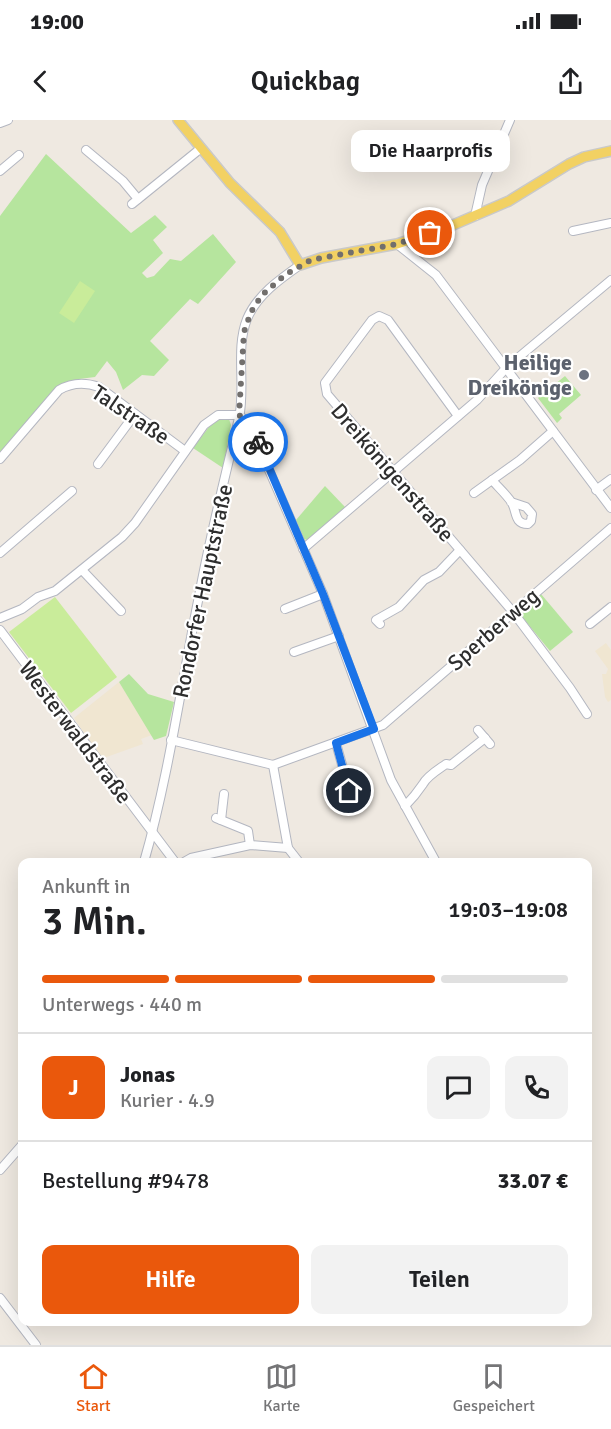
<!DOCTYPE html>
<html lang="de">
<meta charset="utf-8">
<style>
body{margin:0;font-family:Signika,sans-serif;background:#f2f2f2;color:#202124;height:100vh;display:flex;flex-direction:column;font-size:22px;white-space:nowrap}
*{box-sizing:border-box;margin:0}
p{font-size:20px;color:#757577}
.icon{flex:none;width:33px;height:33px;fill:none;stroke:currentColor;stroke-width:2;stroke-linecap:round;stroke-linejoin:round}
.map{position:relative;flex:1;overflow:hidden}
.details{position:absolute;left:18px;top:738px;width:574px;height:468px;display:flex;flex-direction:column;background:#fff;border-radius:12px;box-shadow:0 6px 24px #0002}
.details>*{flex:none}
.pin{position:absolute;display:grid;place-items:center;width:51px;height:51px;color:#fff;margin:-26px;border:3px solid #fff;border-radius:50%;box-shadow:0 2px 6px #0007}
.courier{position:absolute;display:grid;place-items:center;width:60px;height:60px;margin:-30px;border:4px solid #1a73e8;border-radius:50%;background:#fff;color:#222;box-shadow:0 2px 8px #0007}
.bubble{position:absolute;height:42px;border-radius:12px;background:#fff;box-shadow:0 6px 24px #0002;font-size:20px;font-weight:600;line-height:42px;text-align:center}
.head em{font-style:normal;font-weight:600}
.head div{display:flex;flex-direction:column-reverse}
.head{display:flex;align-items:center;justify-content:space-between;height:102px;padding:0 24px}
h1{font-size:39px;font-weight:600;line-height:45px}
.bar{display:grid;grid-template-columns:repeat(4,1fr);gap:9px 6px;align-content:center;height:72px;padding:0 24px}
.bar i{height:8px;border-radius:4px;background:#e0e0e0}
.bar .current{background:#ea580c}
.bar p{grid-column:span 4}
.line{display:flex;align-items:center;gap:15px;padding:0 24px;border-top:2px solid #e0e0e0}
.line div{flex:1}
.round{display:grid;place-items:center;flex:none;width:63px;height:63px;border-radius:12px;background:#f2f2f2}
.action{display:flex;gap:12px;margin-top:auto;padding:12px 24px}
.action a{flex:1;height:69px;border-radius:12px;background:#ea580c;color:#fff;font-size:24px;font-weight:600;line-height:69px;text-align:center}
.action a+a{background:#f2f2f2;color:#202124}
.status{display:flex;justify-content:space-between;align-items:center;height:42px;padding:0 30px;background:#fff;direction:ltr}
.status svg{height:16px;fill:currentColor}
header{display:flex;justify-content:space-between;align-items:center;height:78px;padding:0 24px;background:#fff;font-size:27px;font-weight:600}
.tab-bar{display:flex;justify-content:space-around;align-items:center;height:84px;border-top:2px solid #e0e0e0;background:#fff;font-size:16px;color:#757577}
.tab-bar a{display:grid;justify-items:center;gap:3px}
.tab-bar .current{color:#ea580c}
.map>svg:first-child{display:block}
</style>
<div class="status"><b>19:00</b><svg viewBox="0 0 49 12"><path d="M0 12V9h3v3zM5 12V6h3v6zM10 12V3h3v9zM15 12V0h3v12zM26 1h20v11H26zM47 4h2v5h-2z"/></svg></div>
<header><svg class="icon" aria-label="back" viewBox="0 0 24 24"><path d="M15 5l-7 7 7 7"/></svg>Quickbag<svg class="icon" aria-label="share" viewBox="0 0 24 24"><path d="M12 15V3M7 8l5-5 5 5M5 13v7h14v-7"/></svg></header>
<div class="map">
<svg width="611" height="1225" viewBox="0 0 611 1225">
<rect width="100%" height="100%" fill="#efe9e1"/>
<g fill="#f0e6d1">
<path d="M606,523L611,530V580L608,582L605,577L602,554H606L608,549L595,531Z"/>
<path d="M119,562L152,615L141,619L143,624L101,639L74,598Z"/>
</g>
<g fill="#b6e59e">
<path d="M46,34L131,113L155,95L167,107L153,120L163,133L142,153L147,158L154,156L170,139L181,141L213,114L236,142L198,184L190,179L150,221L169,240L154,256L142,255L123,270L116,252L107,241L95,257L79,259L58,268L0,334V96Z"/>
<path d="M565,256L581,275L559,294L562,298L557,303L538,278Z"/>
<path d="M223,298L229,299L231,305L223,348L193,328L212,303Z"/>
<path d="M325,366L345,387L307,420L304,419L296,400Z"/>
<path d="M541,474L573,512L550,531L518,492Z"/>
<path d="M129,554L148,574L174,582L166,616L154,620L119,562Z"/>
</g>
<g fill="#c9ec9a">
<path d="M80,161L95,171L74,203L59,193Z"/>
<path d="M55,477L117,557L71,593L9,512Z"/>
</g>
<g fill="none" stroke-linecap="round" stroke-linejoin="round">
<g stroke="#b4b7c1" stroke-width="10">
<g id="minor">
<path d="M0,3L8,0"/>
<path d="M86,30L123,61L138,79"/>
<path d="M0,51L19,35"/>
<path d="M132,84L200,29"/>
<path d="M475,96L482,65L510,0"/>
<path d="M573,111L611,103"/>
<path d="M397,124L436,155L611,388"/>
<path d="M458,296L388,200L379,196L372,200L325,263L327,274L513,492L570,568L587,594"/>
<path d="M0,339L59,270C71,263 85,262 99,267L185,331"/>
<path d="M98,344L135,294"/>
<path d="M492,360C498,367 507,375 512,383C517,392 514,404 528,404L531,401L532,394L526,387L511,382"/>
<path d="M596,370L611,359"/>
<path d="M474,373L520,340L553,311"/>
<path d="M303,429L477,280L507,247L611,160"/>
<path d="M0,433L72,371"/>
<path d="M82,450L121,491"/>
<path d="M285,489L323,474"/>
<path d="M0,498L22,489L38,477L55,471L122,417L135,403L204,305L218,295H239L249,304L323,474L391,660L436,742"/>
<path d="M380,504L376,500L399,487L424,460L439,452L460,430"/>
<path d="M590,504L611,487"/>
<path d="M0,510L175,742"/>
<path d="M294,532L339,516"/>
<path d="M478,610L490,624"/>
<path d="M171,620L273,645L383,605L611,408"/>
<path d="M336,623L353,684"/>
<path d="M273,645L288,728L299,742"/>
<path d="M405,686C413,678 417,673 423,664C427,656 439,649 446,644L451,645L485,618"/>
<path d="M216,698L248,711L250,725"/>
<path d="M221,700L224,674"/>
<path d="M144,742C169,655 181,565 199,476C210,416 225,357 239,298C246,266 235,229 247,199C257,175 280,159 300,145"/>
<path d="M184,742L191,738L250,725L288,728"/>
<path d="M0,1050L22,1025"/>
<path d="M0,1178L36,1225"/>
</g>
</g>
<g stroke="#c9c9c9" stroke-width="12">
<path id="major" d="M178,0L230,63L280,112L300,145L321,138L397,124L446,108L509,81L569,44L584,37L611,31"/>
</g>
<use href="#minor" stroke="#fff" stroke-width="8"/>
<use href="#major" stroke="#f2d163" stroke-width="9"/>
</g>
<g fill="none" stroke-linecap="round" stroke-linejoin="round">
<path stroke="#726f6d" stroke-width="6" stroke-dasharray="0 10.8" d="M258,322L249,304L239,295L244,212L251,192L262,175L285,155L311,140L397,124L430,113"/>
<path stroke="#1a73e8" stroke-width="8" d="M258,322L323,474L374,609L336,623L349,671"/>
</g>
<circle fill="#6b7280" stroke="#fff" stroke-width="2" cx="584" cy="255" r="6"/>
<g text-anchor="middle" stroke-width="4.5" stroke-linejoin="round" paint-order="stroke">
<g font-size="22" font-weight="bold" fill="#5b616d" stroke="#fff" text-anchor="end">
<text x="572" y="250">Heilige<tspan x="572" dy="25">Dreikönige</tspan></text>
</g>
<g font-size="22" fill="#2e2e2e" stroke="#fff">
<text transform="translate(131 294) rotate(34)" y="8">Talstraße</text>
<text transform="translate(393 352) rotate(49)" y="8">Dreikönigenstraße</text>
<text transform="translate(202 471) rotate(-78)" y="8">Rondorfer Hauptstraße</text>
<text transform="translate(493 509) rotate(-41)" y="8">Sperberweg</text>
<text transform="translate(76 612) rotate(53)" y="8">Westerwaldstraße</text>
</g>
</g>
</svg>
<div class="pin" style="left:430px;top:113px;background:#ea580c"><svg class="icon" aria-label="bag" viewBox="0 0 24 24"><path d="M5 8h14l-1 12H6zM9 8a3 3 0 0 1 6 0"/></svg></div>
<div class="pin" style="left:349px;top:671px;background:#1f2937"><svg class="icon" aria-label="home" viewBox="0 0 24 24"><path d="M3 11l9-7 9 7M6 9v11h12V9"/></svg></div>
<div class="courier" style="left:258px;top:322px"><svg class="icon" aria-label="bike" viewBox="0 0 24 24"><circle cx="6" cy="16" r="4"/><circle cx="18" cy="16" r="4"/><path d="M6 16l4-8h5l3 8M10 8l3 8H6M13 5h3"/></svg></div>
<div class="bubble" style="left:351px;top:10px;width:159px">Die Haarprofis</div>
<section class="details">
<div class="head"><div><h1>3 Min.</h1><p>Ankunft in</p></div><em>19:03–19:08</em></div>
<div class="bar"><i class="current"></i><i class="current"></i><i class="current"></i><i></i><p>Unterwegs · 440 m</p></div>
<div class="line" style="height:108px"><b class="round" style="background:#ea580c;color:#fff">J</b><div><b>Jonas</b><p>Kurier · 4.9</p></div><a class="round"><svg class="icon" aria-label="chat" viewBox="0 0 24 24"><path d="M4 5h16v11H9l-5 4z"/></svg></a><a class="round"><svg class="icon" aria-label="phone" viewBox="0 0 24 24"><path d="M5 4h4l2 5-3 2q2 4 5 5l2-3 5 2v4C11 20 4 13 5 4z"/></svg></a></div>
<div class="line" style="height:78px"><div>Bestellung #9478</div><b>33.07 €</b></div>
<div class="action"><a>Hilfe</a><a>Teilen</a></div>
</section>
</div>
<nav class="tab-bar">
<a class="current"><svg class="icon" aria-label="home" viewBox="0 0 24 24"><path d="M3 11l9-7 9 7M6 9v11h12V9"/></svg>Start</a>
<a><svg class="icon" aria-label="map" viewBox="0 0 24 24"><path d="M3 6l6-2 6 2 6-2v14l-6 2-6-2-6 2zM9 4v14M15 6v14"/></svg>Karte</a>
<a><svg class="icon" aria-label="saved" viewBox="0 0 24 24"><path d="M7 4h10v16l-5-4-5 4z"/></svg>Gespeichert</a>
</nav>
